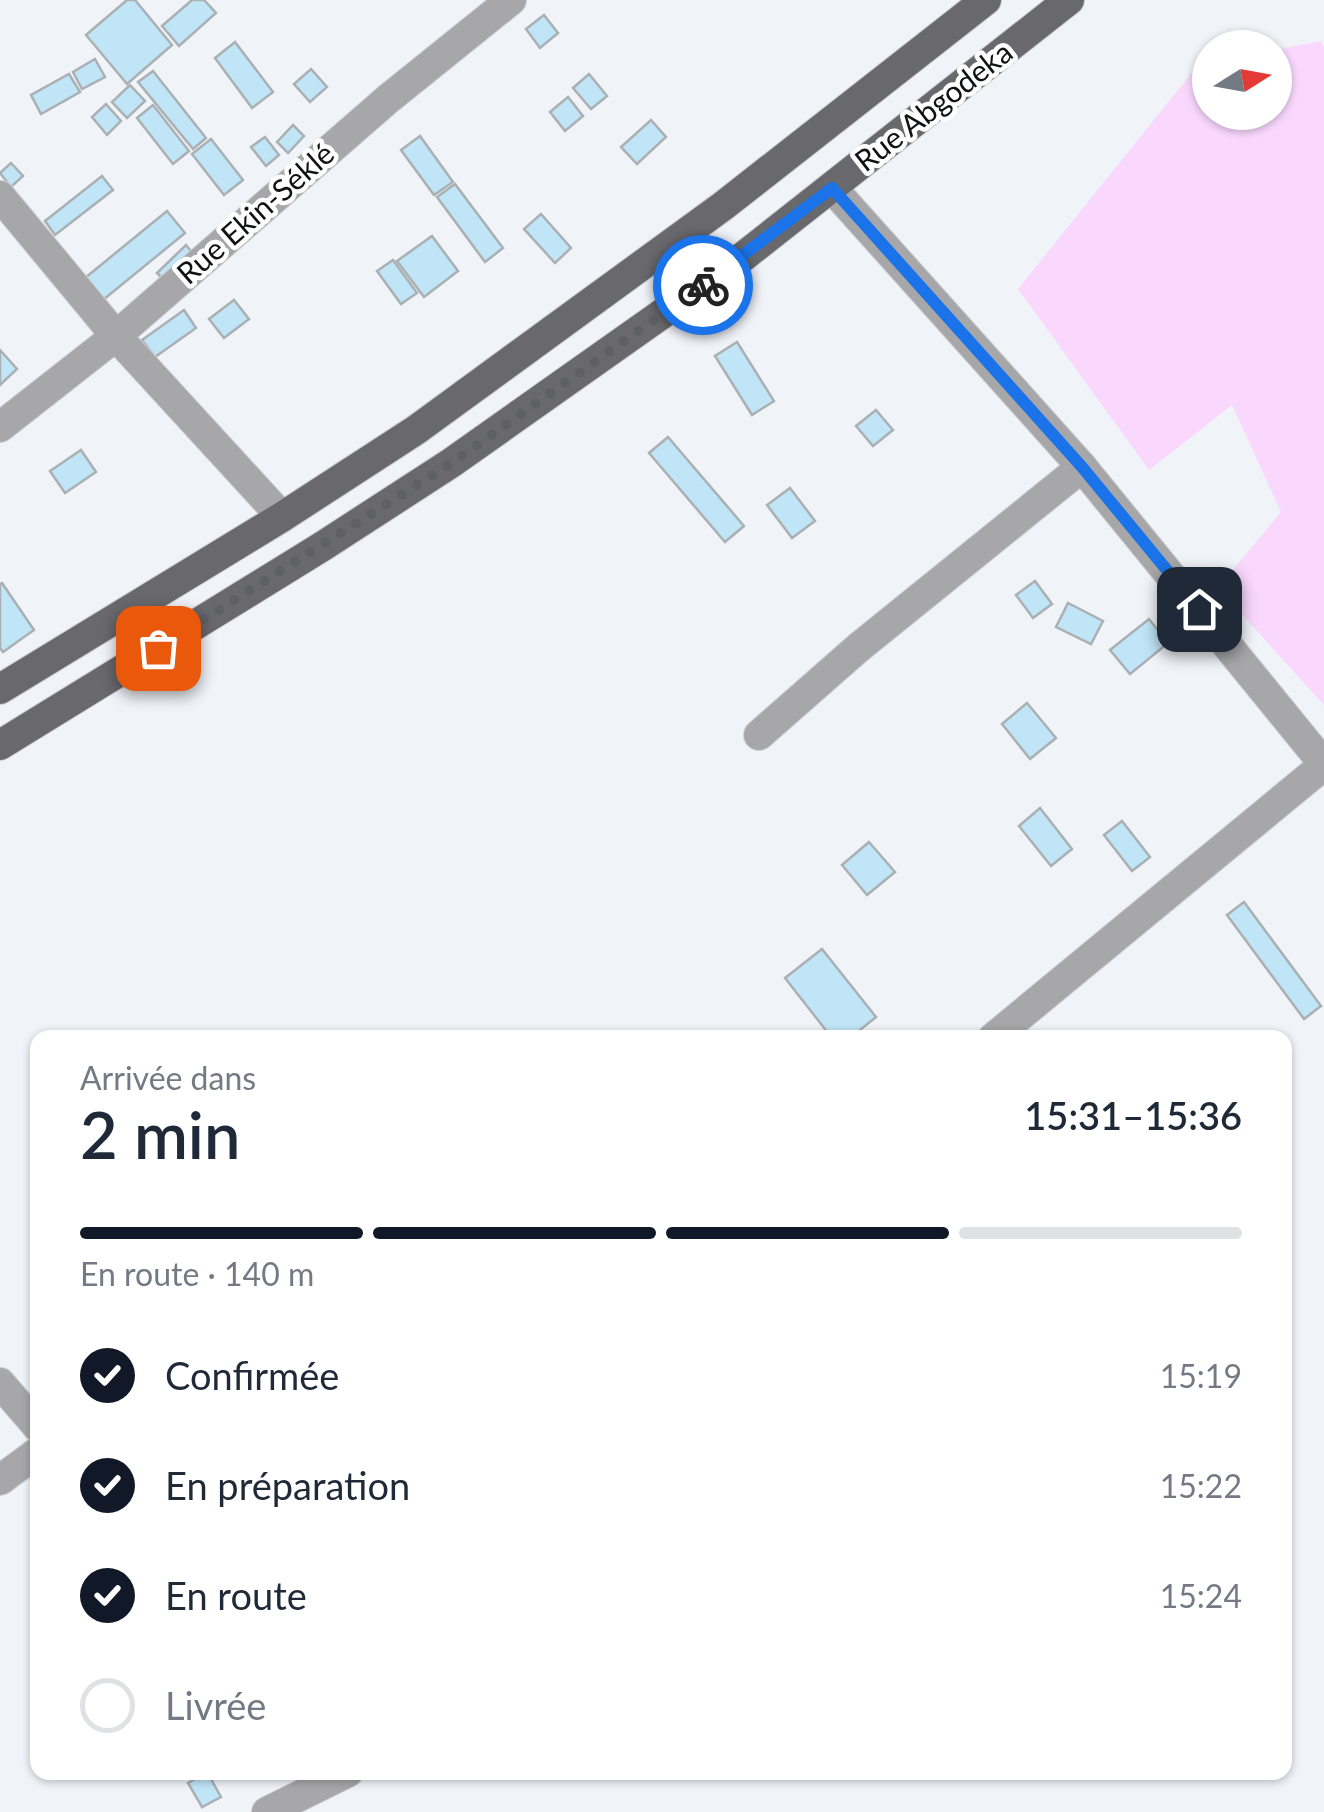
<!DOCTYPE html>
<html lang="fr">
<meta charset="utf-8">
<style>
body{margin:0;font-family:Lato,sans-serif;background:#f2f2f3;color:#1f2937;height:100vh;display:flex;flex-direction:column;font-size:38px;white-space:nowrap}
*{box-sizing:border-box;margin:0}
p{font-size:32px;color:#747a83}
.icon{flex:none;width:55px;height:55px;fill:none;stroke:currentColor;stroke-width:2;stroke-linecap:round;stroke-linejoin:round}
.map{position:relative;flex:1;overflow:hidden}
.drawer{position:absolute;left:30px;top:1030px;width:1262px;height:750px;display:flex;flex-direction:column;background:#fff;border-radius:20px;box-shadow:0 2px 8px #0004}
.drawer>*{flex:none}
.needle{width:65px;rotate:79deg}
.controls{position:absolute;left:1192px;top:30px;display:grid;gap:20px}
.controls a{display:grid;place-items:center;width:100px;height:100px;border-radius:50%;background:#fff;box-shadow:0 2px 8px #0004;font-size:50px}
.pin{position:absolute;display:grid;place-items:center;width:85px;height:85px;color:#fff;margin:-42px;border-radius:20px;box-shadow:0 5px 15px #0006}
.courier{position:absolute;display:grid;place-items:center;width:100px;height:100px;margin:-50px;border:8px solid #1a73e8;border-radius:50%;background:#fff;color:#222;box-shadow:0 2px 12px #0007}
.headline em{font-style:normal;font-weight:600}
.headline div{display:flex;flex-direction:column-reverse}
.headline{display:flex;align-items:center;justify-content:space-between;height:170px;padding:0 50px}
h1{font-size:65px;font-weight:600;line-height:75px}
.bar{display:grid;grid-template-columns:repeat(4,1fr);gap:15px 10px;align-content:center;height:120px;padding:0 50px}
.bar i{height:12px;border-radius:8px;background:#e0e1e3}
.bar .active{background:#111827}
.bar p{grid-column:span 4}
ol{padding:0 50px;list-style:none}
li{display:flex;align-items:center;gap:30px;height:110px}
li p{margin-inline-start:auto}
li .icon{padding:10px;border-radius:50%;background:#111827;color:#fff;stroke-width:4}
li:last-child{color:#747a83}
li i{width:55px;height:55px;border:5px solid #e0e1e3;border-radius:50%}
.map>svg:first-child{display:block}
</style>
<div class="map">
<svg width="1324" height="1812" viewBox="0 0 1324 1812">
<rect width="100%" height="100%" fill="#f0f3f8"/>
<path fill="#fad8fe" d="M1321,41L1324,47V705L1218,588L1281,512L1232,405L1149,470L1018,289L1198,65L1210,63V112H1275V50Z"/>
<g fill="#c0e5f7" stroke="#aab0b3" stroke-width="2.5">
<path d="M127,0H135L172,45L127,84L86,35Z"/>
<path d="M192,0H204L216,13L179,46L162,26Z"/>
<path d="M544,15L558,33L540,48L526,29Z"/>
<path d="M235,42L273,92L252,108L215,58Z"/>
<path d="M95,59L105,77L82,89L73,72Z"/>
<path d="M311,69L327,87L310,102L294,84Z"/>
<path d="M153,71L206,138L193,149L138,82Z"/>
<path d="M69,74L80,92L41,114L31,95Z"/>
<path d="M589,74L607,96L591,109L573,88Z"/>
<path d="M130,85L145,101L127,118L112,102Z"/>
<path d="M568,97L583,116L565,131L550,112Z"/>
<path d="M106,104L121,121L107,135L92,117Z"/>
<path d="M153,105L189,151L173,164L137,118Z"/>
<path d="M651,120L666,137L637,164L621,147Z"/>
<path d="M293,125L304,136L288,153L277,142Z"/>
<path d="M420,136L453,182L434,195L401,150Z"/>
<path d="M265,137L279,155L266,166L251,147Z"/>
<path d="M211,139L243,180L224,195L192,154Z"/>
<path d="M11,163L23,176L11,187L0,173Z"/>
<path d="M102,176L113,190L55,235L45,221Z"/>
<path d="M455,184L503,248L485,262L437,197Z"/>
<path d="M167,211L185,233L103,300L85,278Z"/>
<path d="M541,214L571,248L555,263L524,229Z"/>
<path d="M432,236L458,271L424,297L397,261Z"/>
<path d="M186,245L195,256L167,283L157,273Z"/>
<path d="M393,260L417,293L401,304L377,271Z"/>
<path d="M234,300L249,319L224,338L209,319Z"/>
<path d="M184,310L196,328L155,357L142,340Z"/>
<path d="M737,342L774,401L752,415L715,356Z"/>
<path d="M0,350L17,369L0,385Z"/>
<path d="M876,410L893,430L873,446L856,426Z"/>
<path d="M668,437L744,526L725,542L649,453Z"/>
<path d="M81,450L96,472L65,493L50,471Z"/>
<path d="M790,488L815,521L792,538L767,505Z"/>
<path d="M1035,581L1052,604L1033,618L1016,595Z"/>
<path d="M2,583L34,630L3,652L0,648V584Z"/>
<path d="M1068,603L1103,621L1091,644L1056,627Z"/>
<path d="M1149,619L1168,643L1130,674L1110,650Z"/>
<path d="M1027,703L1056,738L1030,759L1002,724Z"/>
<path d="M1040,808L1072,849L1051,866L1019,826Z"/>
<path d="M1122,821L1150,857L1132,871L1104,835Z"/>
<path d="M869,842L895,872L867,895L842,865Z"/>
<path d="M1244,902L1321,1006L1304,1019L1227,915Z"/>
<path d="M822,949L876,1017L850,1038H832L785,978Z"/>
<path d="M207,1772L221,1797L202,1807L188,1783Z"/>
</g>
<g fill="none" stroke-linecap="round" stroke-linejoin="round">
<g stroke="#cccfd3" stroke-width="32">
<g id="minor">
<path d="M832,188L1082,467L1324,764"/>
<path d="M0,196L116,336L282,517"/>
<path d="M0,427L116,336L388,99L511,0"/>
<path d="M759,735L858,648L1082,467"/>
<path d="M993,1038L1324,765"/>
<path d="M0,1383L38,1427"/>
<path d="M0,1480L38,1452"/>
<path d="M267,1812L348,1772"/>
</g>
</g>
<g stroke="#cccfd3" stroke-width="32">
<g id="primary">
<path d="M0,689L282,517L416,430L723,206L986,0"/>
<path d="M0,745L323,546L451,463L744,256L1069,0"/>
</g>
</g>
<use href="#minor" stroke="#a7a7a9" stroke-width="30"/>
<use href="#primary" stroke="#69696d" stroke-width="30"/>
</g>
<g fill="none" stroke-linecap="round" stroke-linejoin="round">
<path stroke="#5e6063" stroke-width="10" stroke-dasharray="0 18" d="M158,648L452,463L703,285"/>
<path stroke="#1a73e8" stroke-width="12" d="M703,285L832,188L1082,467L1199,609"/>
</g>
<g text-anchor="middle" stroke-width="9" stroke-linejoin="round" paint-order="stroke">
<g font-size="30" fill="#101113" stroke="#fff">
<text transform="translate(934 107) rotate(-38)" y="10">Rue Abgodeka</text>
<text transform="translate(256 214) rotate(-41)" y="10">Rue Ekin-Séklé</text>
</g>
</g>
</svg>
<div class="controls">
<a><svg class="needle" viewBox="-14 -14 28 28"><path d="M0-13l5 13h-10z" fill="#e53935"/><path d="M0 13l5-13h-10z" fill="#747a83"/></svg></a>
</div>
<div class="pin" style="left:158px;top:648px;background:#ea580c"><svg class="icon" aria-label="bag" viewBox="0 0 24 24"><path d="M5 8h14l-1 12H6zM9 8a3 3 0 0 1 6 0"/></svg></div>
<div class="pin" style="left:1199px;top:609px;background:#1f2937"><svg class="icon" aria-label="home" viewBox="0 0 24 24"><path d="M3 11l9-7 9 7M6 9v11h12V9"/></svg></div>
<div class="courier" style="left:703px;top:285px"><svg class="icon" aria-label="bike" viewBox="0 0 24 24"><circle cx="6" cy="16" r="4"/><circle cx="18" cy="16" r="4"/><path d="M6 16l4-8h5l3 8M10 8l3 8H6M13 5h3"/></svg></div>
<section class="drawer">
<div class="headline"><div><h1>2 min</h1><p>Arrivée dans</p></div><em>15:31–15:36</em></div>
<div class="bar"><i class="active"></i><i class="active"></i><i class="active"></i><i></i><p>En route · 140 m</p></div>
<ol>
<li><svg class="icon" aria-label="check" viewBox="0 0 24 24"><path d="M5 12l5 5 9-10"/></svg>Confirmée<p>15:19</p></li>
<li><svg class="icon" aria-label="check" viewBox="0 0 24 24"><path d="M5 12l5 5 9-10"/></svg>En préparation<p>15:22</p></li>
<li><svg class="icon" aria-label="check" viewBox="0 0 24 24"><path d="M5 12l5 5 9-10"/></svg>En route<p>15:24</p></li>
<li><i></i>Livrée</li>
</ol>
</section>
</div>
